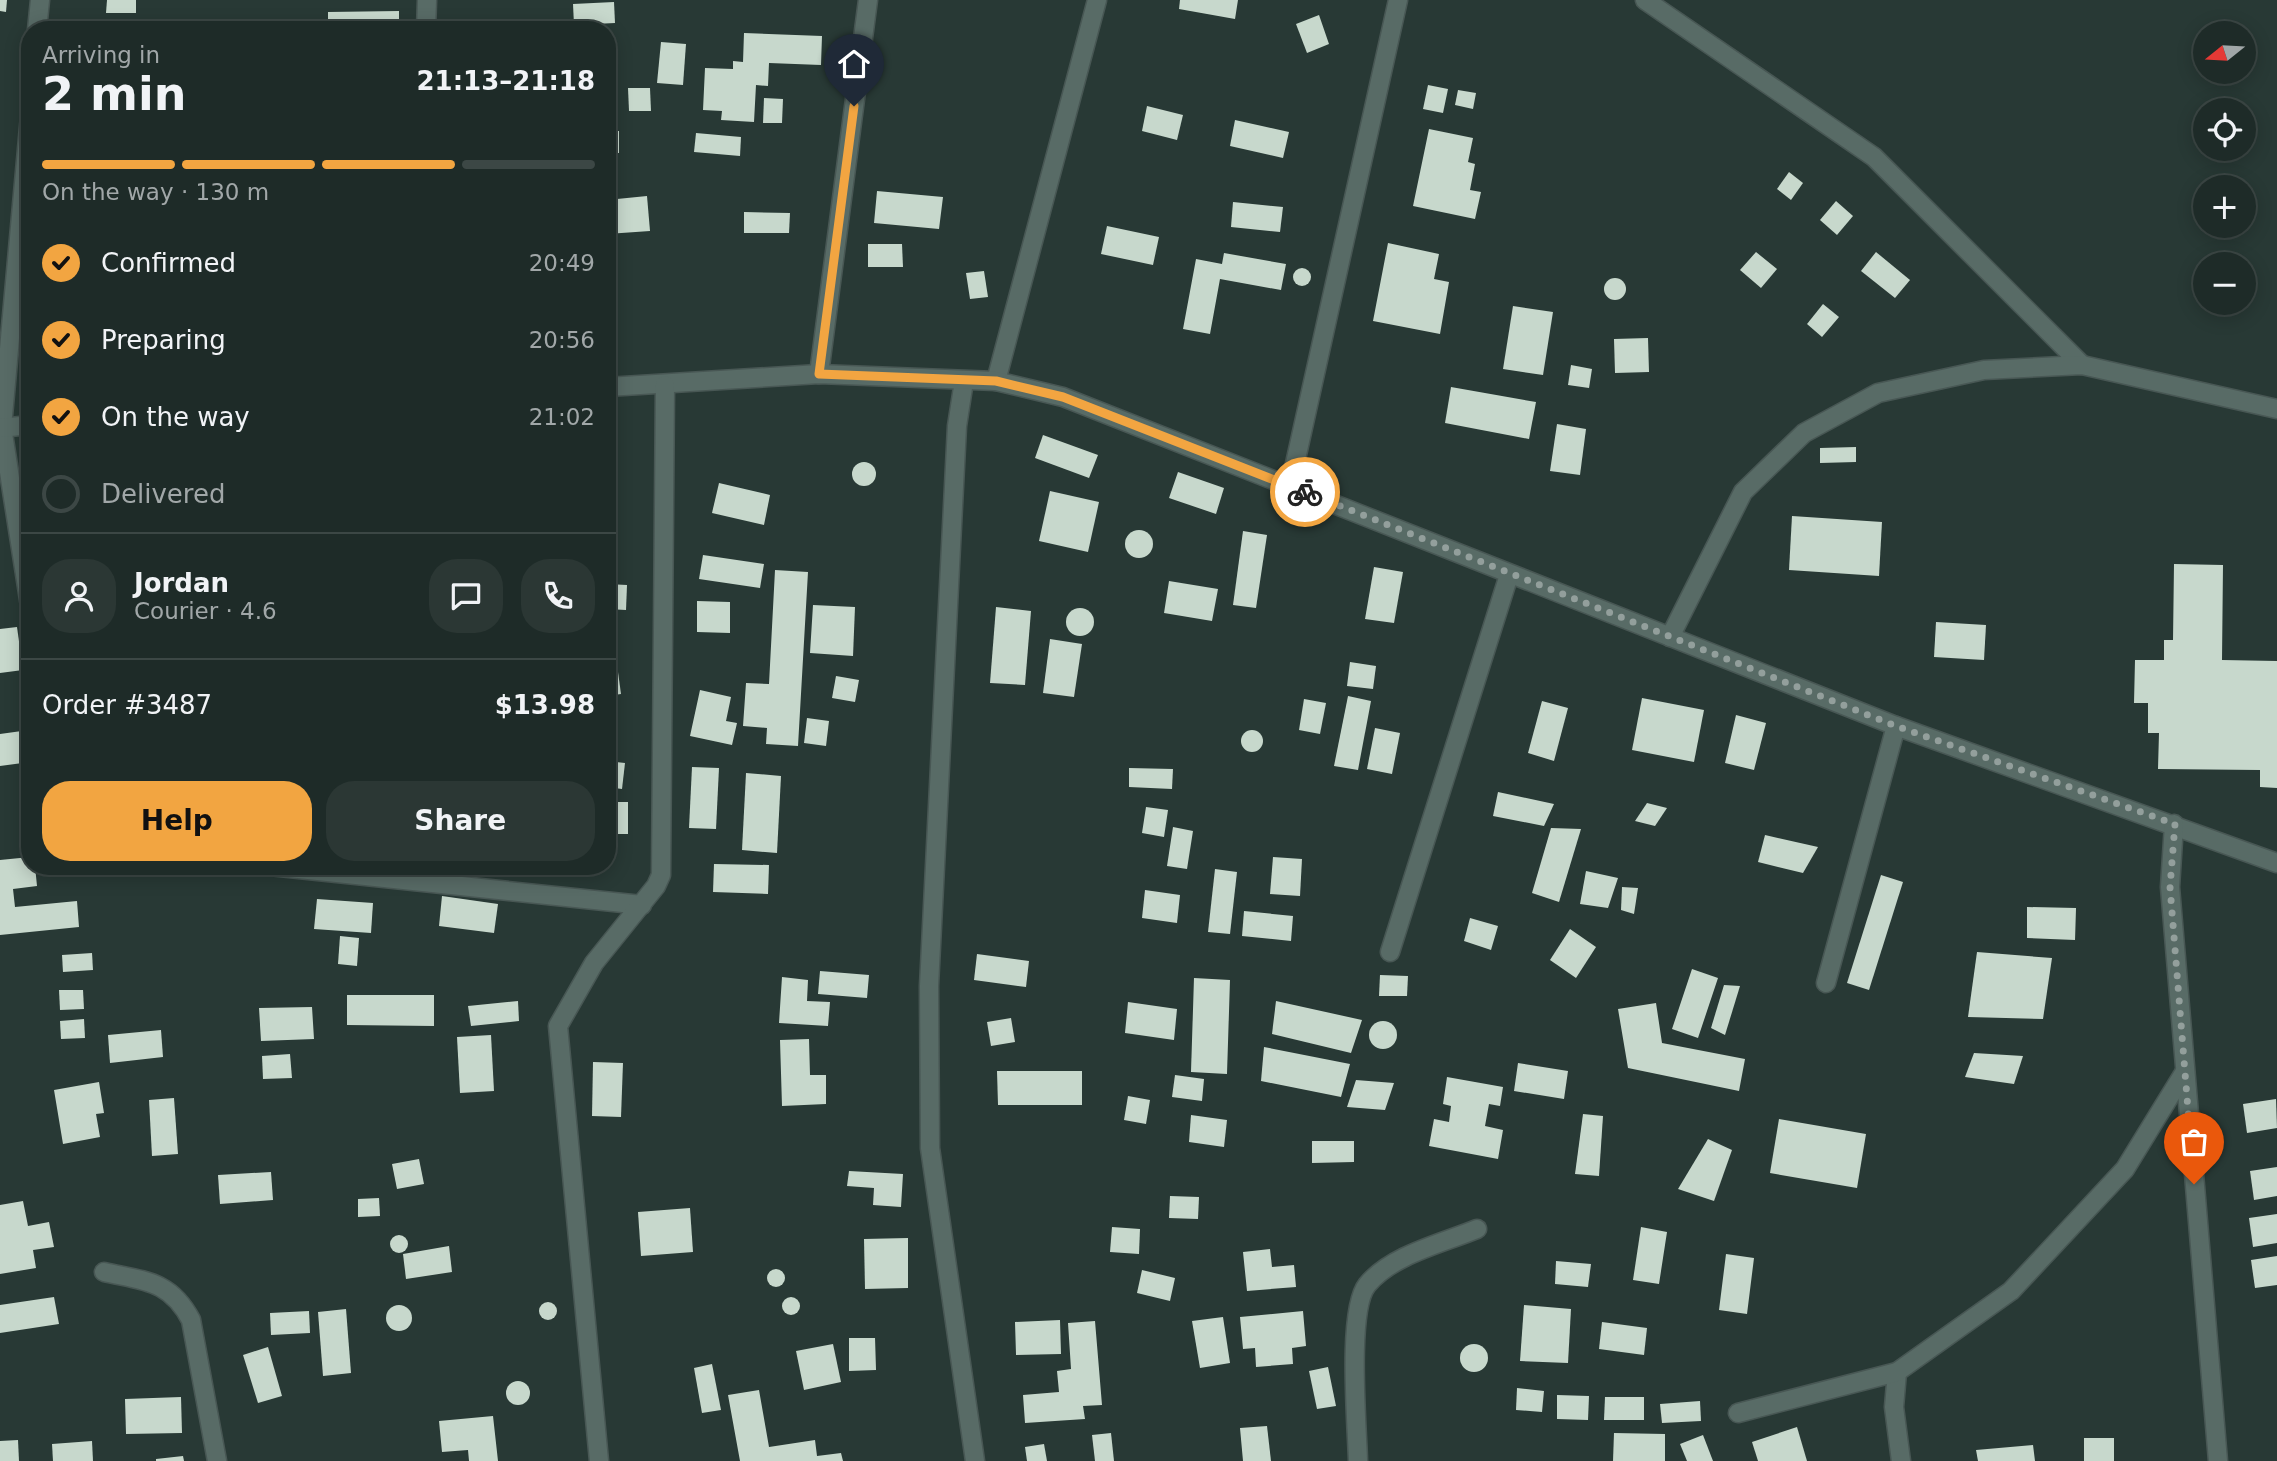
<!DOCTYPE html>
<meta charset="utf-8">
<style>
body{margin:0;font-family:"DejaVu Sans",sans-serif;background:#2b3734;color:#f1f3f6;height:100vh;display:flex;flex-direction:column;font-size:26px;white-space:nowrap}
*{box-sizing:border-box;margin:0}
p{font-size:23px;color:#a1a7a8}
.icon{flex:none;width:38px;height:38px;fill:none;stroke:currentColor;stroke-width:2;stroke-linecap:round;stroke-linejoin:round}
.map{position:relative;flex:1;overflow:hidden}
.drawer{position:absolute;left:21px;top:21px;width:595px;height:854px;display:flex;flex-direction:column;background:#1e2b28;border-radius:28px;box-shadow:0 4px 18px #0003,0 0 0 2px #3c4745}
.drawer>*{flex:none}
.needle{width:46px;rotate:252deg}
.fabs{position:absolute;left:2193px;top:21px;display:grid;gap:14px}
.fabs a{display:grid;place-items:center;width:63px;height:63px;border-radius:50%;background:#1e2b28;box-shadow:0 4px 18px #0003,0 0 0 2px #3c4745;font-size:35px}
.pin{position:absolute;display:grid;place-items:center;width:60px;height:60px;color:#fff;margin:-72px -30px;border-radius:50% 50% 50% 0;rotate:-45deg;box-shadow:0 0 7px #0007}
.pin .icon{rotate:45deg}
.courier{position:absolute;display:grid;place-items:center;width:70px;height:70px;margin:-35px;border:5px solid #f2a541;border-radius:50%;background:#fff;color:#222;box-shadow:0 2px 9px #0007}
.head em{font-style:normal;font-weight:700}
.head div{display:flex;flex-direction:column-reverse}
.head{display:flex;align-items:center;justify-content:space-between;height:119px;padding:0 21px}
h1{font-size:46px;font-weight:700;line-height:52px}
.bar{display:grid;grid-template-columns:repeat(4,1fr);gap:10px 7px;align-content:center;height:84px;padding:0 21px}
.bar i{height:9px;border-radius:5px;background:#3c4745}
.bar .active{background:#f2a541}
.bar p{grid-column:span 4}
.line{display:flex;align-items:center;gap:18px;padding:0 21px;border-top:2px solid #3c4745}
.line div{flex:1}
.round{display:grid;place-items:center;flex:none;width:74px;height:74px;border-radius:28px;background:#2b3734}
ol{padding:0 21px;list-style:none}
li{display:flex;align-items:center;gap:21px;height:77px}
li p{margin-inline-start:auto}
li .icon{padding:7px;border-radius:50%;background:#f2a541;color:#111;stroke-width:4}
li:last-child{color:#a1a7a8}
li i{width:38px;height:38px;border:4px solid #3c4745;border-radius:50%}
.action{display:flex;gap:14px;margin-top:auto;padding:14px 21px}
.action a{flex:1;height:80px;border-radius:28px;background:#f2a541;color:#111;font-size:28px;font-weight:700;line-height:80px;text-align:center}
.action a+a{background:#2b3734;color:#f1f3f6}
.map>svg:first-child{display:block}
</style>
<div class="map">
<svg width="2277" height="1461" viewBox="0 0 2277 1461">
<rect width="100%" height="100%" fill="#283935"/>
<g fill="#c7d8cc">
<path d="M0,0H7L6,12L0,11Z"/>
<path d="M107,0H136V13H106Z"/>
<path d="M1180,0H1238L1235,19L1179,9Z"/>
<path d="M614,2L615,23L574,25L573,4Z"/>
<path d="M399,11V30H328V12Z"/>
<path d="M1319,15L1329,44L1307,53L1296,24Z"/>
<path d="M744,33L822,36L821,65L769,63L768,86L756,85L754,122L721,120L722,111L703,110L705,68L733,69V61L743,62Z"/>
<path d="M661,42L686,44L683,85L657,83Z"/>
<path d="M1428,85L1448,89L1443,113L1423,109Z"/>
<path d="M628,88H650L651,111H629Z"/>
<path d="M1458,90L1476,93L1473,109L1455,105Z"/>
<path d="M764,98L783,99L782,123H763Z"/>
<path d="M1147,106L1183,115L1177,140L1142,131Z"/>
<path d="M1235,120L1289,132L1283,158L1230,146Z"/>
<path d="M1429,129L1473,138L1468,162L1475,164L1470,190L1481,192L1475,219L1413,206Z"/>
<rect x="607" y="131" width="12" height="22"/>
<path d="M696,133L741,137L740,156L694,152Z"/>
<path d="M1789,172L1803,183L1791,200L1777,189Z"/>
<path d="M877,191L943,197L939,229L874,223Z"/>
<path d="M647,196L650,231L607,234V200Z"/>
<path d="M1836,201L1853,216L1837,235L1820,220Z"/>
<path d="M1233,202L1283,207L1280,232L1231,227Z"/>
<path d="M744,212L790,213L789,233H744Z"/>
<path d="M1107,226L1159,237L1153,265L1101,254Z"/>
<path d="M1388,243L1439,254L1434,279L1449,282L1440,334L1373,321Z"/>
<path d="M868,244H902L903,267H868Z"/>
<path d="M1756,252L1777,269L1761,288L1740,270Z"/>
<path d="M1876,252L1910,280L1895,298L1861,271Z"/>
<path d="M1224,253L1286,264L1281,290L1220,279L1210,334L1183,329L1196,259L1222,264Z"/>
<circle cx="1302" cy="277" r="9"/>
<path d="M984,271L988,297L970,299L966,273Z"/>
<circle cx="1615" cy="289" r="11"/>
<path d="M1823,304L1839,317L1822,337L1807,324Z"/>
<path d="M1513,306L1553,312L1543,375L1503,369Z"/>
<path d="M1648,338L1649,372L1615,373L1614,339Z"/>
<path d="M1571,365L1592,369L1589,388L1568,385Z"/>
<path d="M1451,387L1536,402L1529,439L1445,423Z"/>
<path d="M1557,424L1586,429L1580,475L1550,471Z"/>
<path d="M1043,435L1098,455L1089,478L1035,458Z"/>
<path d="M1856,447V462L1820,463V448Z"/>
<circle cx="864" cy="474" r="12"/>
<path d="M1178,472L1224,488L1216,514L1169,498Z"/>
<path d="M719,483L770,495L764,525L712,513Z"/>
<path d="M1050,491L1099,502L1088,552L1039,541Z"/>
<path d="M1792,516L1882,522L1879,576L1789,570Z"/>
<circle cx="1139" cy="544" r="14"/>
<path d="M1243,531L1267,535L1256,608L1233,605Z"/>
<path d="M703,555L764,564L760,588L699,579Z"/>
<path d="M2174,564L2223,565L2222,660L2277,661V788L2260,787V770L2158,769L2159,733H2148V703H2134L2135,660H2164V640H2173Z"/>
<path d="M1374,567L1403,572L1394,623L1365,619Z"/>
<path d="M775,570L808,572L798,746L766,744L767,728L743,726L746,683L769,684Z"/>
<path d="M1169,581L1218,589L1212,621L1164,613Z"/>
<path d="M607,584L627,585L626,610L607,609Z"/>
<path d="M697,601L730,602V633L697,632Z"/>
<path d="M813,605L855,607L853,656L810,653Z"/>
<path d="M996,607L1031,611L1025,685L990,683Z"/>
<circle cx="1080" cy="622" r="14"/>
<path d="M1936,622L1986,625L1984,660L1934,657Z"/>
<path d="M17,627L23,670L0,673V629Z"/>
<path d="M1050,639L1082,644L1074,697L1043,693Z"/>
<path d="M1350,662L1376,666L1373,689L1347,686Z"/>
<path d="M618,672L621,694L607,696V673Z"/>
<path d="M836,676L859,680L855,702L832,698Z"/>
<path d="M700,690L731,697L726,721L737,723L732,745L690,736Z"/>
<path d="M1348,696L1371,701L1358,770L1334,766Z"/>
<path d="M1642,698L1704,710L1694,762L1632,750Z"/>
<path d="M1304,699L1326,703L1320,734L1299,730Z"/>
<path d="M1542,701L1568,708L1554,761L1528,753Z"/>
<path d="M1736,715L1766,723L1754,770L1725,763Z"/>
<path d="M807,718L829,721L826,746L804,743Z"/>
<path d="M1375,728L1400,733L1392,774L1367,769Z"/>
<path d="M29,730L30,762L0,766V734Z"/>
<circle cx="1252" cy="741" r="11"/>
<path d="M607,761L625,763L622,789L607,787Z"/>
<path d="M692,767L719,768L716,829L689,828Z"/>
<path d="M1129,768L1173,769L1172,789L1129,787Z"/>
<path d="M746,773L781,776L777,853L742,850Z"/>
<path d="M1498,792L1554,804L1544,826L1493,816Z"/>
<rect x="607" y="802" width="21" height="32"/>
<path d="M1647,803L1667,808L1655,826L1635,821Z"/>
<path d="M1146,807L1168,810L1164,837L1142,833Z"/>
<path d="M1173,827L1193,831L1187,869L1167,866Z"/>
<path d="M1551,828L1581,829L1559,902L1532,893Z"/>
<path d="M1765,835L1818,847L1803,873L1758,862Z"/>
<path d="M30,857V866H35L37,886L13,889L15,907L77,901L79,927L0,935V860Z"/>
<path d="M1273,857L1302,859L1300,896L1270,894Z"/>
<path d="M714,864L769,865L768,894L713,892Z"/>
<path d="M1215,869L1237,872L1230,934L1208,932Z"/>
<path d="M1586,871L1618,878L1608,908L1580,904Z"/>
<path d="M1881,875L1903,882L1869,990L1847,983Z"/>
<path d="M1622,887L1638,888L1634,914L1621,910Z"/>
<path d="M1145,890L1180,895L1177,923L1142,918Z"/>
<path d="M442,896L498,904L494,933L439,926Z"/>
<path d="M317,899L373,903L371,933L314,929Z"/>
<path d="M2027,907L2076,908L2075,940L2027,938Z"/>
<path d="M1244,911L1293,916L1291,941L1242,936Z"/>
<path d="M1470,918L1498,926L1491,950L1464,941Z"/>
<path d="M1570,929L1596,947L1576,978L1550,960Z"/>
<path d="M340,936L359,938L357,966L338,964Z"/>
<path d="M1977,952L2052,958L2043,1019L1968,1017Z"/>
<path d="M92,953L93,970L63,972L62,955Z"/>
<path d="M977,954L1029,961L1026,987L974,980Z"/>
<path d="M1692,969L1718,978L1698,1038L1672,1029Z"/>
<path d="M820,971L869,975L867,998L818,994Z"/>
<path d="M1380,975L1408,976L1407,996H1379Z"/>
<path d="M782,977L808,980L807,1001L830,1002L828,1026L779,1023Z"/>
<path d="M1194,978L1230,980L1227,1074L1191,1072Z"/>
<path d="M1724,985L1740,986L1725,1035L1711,1028Z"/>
<path d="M59,990H83L84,1009L60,1010Z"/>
<path d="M347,995H434V1026L347,1025Z"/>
<path d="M518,1001L519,1021L471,1026L468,1006Z"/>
<path d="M1276,1001L1362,1020L1351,1053L1272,1034Z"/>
<path d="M1128,1002L1177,1009L1174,1040L1125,1033Z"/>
<path d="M1656,1003L1662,1043L1745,1059L1739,1091L1628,1068L1618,1009Z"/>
<path d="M312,1007L314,1039L261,1041L259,1008Z"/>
<path d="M1011,1018L1015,1042L991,1046L987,1022Z"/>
<path d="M84,1019L85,1038L61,1039L60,1021Z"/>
<circle cx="1383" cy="1035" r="14"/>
<path d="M161,1030L163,1057L110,1063L108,1035Z"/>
<path d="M491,1035L494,1091L460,1093L457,1037Z"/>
<path d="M809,1039L810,1075H826V1104L782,1106L780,1040Z"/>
<path d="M1264,1047L1350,1064L1341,1097L1261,1081Z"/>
<path d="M1974,1053L2023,1056L2014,1084L1965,1077Z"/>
<path d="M290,1054L292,1078L263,1079L262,1056Z"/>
<path d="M593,1062L623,1063L621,1117L592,1116Z"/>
<path d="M1518,1063L1568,1071L1564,1099L1514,1091Z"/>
<path d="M997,1071H1082V1105H998Z"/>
<path d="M1175,1075L1204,1079L1202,1101L1172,1097Z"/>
<path d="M1447,1077L1503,1087L1500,1106L1489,1104L1485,1126L1503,1130L1498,1159L1429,1146L1434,1119L1449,1122L1451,1106L1443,1104Z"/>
<path d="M1356,1080L1394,1083L1385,1110L1347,1107Z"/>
<path d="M99,1082L104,1113L96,1114L100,1137L63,1144L54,1090Z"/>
<path d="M1128,1096L1150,1100L1146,1124L1124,1120Z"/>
<path d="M174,1098L178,1154L152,1156L149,1100Z"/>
<path d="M2276,1099L2277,1128L2247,1133L2243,1104Z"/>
<path d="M1583,1114L1603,1116L1599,1176L1575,1174Z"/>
<path d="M1191,1115L1227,1120L1224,1147L1189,1142Z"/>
<path d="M1779,1119L1866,1134L1857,1188L1770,1173Z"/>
<path d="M1708,1139L1732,1150L1714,1201L1678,1189Z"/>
<path d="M1312,1141H1354V1162L1312,1163Z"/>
<path d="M419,1159L424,1184L397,1189L392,1164Z"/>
<path d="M2277,1167V1196L2254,1200L2250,1171Z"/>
<path d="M849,1171L903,1174L901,1207L873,1205L874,1188L847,1186Z"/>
<path d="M271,1172L273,1200L220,1204L218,1175Z"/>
<path d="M1170,1196L1199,1197L1198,1219L1169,1218Z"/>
<path d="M379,1198L380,1216L358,1217V1199Z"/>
<path d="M23,1201L28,1226L49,1222L54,1247L33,1250L36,1268L0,1274V1205Z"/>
<path d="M690,1208L693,1252L641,1256L638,1212Z"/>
<path d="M2277,1214V1243L2253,1247L2249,1218Z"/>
<path d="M1112,1227L1140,1229L1139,1254L1110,1252Z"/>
<path d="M1641,1227L1667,1232L1659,1284L1633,1280Z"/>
<circle cx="399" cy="1244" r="9"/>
<path d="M908,1238V1288L865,1289L864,1239Z"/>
<path d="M449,1246L452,1272L406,1279L403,1254Z"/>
<path d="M1270,1249L1272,1267L1294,1265L1296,1287L1247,1291L1243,1252Z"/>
<path d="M1726,1254L1754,1258L1747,1314L1719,1310Z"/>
<path d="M2277,1256V1285L2255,1288L2251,1260Z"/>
<path d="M1556,1261L1591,1264L1588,1287L1555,1284Z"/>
<circle cx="776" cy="1278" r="9"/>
<path d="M1142,1270L1175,1278L1170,1301L1137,1293Z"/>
<path d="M54,1297L59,1324L0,1333V1305Z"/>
<circle cx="791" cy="1306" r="9"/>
<circle cx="548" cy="1311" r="9"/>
<circle cx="399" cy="1318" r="13"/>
<path d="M1524,1305L1571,1309L1568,1363L1520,1361Z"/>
<path d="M346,1309L351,1373L323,1376L318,1312Z"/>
<path d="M309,1311L310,1333L271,1335L270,1313Z"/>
<path d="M1303,1311L1306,1346L1292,1348L1293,1364L1256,1367L1255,1348L1243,1349L1240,1317Z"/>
<path d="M1223,1317L1230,1363L1200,1368L1192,1321Z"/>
<path d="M1060,1320L1061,1354L1016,1355L1015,1322Z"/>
<path d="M1095,1321L1102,1405L1083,1406L1085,1419L1025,1423L1023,1395L1059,1392L1057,1371L1071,1369L1068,1323Z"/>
<path d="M1602,1322L1647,1328L1644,1355L1599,1349Z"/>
<path d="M849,1338H875L876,1370L849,1371Z"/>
<circle cx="1474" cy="1358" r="14"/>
<path d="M833,1344L841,1382L804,1390L796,1351Z"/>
<path d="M268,1347L282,1396L258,1403L243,1355Z"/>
<path d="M712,1364L721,1410L702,1413L694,1368Z"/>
<path d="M1328,1367L1336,1406L1317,1409L1309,1371Z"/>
<circle cx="518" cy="1393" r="12"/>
<path d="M1517,1388L1544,1391L1542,1412L1516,1410Z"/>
<path d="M759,1390L769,1447L815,1440L817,1456L841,1453L843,1461H740L728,1395Z"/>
<path d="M1557,1395L1589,1396L1588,1420L1557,1419Z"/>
<path d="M181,1397L182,1433L126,1434L125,1399Z"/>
<path d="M1605,1397H1644V1420H1604Z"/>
<path d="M1700,1401L1701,1421L1662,1423L1660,1404Z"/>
<path d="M493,1416L498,1461H469L468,1450L442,1452L439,1421Z"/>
<path d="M1267,1426L1271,1461H1243L1240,1428Z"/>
<path d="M1797,1427L1807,1461H1758L1752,1442Z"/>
<path d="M1111,1433L1114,1461H1095L1092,1435Z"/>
<path d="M1614,1433L1665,1434V1461H1613Z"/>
<path d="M1703,1435L1713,1461H1687L1680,1444Z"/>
<rect x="2084" y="1438" width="30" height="23"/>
<path d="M18,1440L19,1461H0V1441Z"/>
<path d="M92,1441L93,1461H53L52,1444Z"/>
<path d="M1044,1444L1047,1461H1027L1025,1447Z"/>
<path d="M2033,1445L2035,1461H1978L1976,1450Z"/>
<path d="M183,1456L184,1461H156V1459Z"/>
</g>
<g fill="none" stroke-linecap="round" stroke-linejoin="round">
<g stroke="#485754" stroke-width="21">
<g id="minor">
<path d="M1645,0L1874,157L2082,365"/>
<path d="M37,30L40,0"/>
<path d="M426,30L427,0"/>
<path d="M30,116L2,427L30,606"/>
<path d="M819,374L868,0"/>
<path d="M964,381L957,426L929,986L930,1148L975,1461"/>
<path d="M996,381L1097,0"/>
<path d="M607,387L819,374L996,381L1063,397L1896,726L2277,863"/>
<path d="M0,428L30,425"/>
<path d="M1290,486L1398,0"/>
<path d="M1670,637L1743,492L1804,433L1878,393L1984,370L2082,365L2277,409"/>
<path d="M2174,824L2170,887L2218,1461"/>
<path d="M270,866L642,905"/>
<path d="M1390,952L1509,575"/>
<path d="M1826,983L1896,726"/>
<path d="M104,1272C144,1281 170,1280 191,1320L217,1461"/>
<path d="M1897,1372L1894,1407L1901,1461"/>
<path d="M1738,1413L1897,1372L2011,1291L2125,1169L2184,1073"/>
<path d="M599,1461L558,1026L594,963L656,886L661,875L665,385"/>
<path d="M1358,1461C1357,1425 1347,1310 1367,1285C1391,1255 1443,1243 1477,1229"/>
</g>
</g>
<use href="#minor" stroke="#586b66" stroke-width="18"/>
</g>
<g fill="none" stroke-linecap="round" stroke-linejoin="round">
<path stroke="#939f9c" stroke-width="7" stroke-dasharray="0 12.6" d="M1305,492L1896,726L2175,824L2170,887L2194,1184"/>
<path stroke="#f2a541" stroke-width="9" d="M854,106L819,374L996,381L1063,397L1305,492"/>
</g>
</svg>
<div class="fabs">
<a><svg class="needle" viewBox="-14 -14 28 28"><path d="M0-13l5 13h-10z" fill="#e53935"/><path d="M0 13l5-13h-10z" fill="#a1a7a8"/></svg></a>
<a><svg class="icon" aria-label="locate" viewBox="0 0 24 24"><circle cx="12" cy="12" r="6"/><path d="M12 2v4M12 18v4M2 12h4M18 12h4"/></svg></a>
<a>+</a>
<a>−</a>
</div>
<div class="pin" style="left:2194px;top:1184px;background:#ea580c"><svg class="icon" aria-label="bag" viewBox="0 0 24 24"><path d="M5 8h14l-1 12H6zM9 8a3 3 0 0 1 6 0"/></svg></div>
<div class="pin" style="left:854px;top:106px;background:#1f2937"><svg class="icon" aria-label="home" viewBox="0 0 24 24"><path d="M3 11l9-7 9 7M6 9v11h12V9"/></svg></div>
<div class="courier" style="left:1305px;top:492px"><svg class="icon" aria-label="bike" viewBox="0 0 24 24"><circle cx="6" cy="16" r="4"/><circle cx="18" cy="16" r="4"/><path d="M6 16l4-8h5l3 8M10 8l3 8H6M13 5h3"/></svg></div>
<section class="drawer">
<div class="head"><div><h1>2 min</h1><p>Arriving in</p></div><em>21:13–21:18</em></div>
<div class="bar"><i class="active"></i><i class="active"></i><i class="active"></i><i></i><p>On the way · 130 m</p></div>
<ol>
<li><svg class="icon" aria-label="check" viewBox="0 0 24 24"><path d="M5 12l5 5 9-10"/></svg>Confirmed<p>20:49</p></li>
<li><svg class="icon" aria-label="check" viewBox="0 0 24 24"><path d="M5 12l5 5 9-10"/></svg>Preparing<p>20:56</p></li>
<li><svg class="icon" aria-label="check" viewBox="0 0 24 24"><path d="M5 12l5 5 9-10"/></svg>On the way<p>21:02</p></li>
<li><i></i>Delivered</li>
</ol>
<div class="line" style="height:126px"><a class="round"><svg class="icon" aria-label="person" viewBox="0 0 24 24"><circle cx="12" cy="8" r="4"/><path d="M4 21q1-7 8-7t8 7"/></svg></a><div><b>Jordan</b><p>Courier · 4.6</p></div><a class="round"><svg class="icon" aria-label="chat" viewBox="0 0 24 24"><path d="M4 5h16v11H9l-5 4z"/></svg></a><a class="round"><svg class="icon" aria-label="phone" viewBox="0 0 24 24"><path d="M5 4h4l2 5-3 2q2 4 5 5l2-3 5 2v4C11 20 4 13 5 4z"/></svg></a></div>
<div class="line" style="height:91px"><div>Order #3487</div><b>$13.98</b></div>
<div class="action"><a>Help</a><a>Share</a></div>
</section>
</div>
